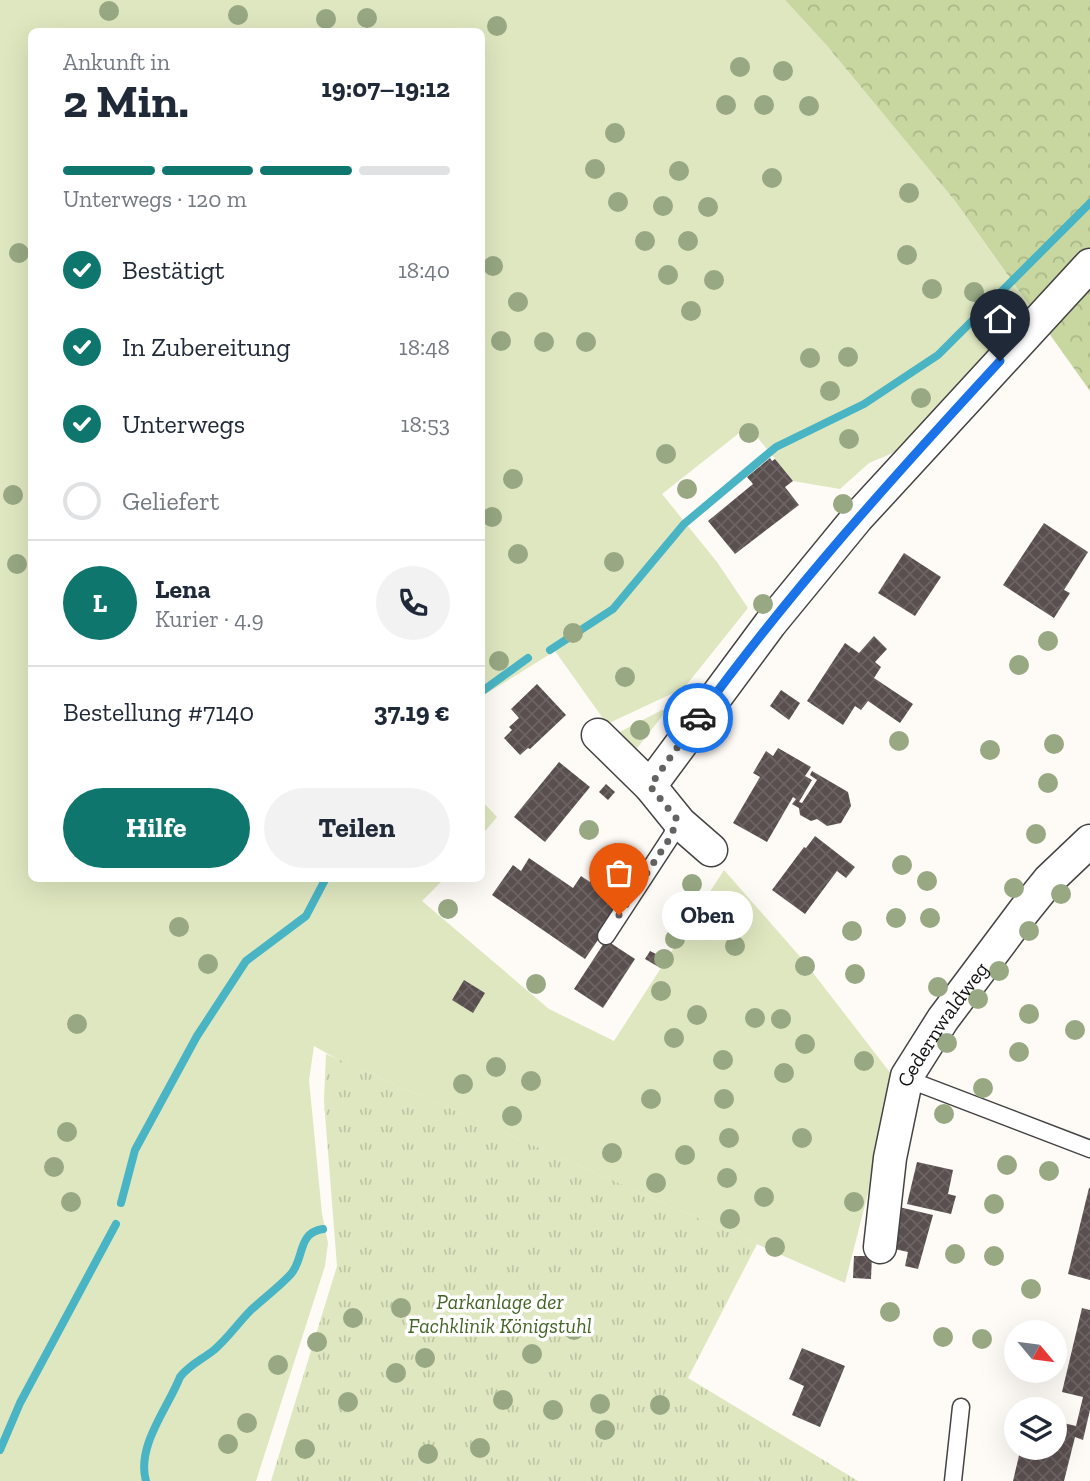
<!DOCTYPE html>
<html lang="de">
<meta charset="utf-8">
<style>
body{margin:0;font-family:"Zilla Slab",serif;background:#f2f2f3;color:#1f2937;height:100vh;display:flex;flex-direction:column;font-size:26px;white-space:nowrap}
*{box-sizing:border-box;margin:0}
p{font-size:23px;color:#747a83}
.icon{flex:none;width:38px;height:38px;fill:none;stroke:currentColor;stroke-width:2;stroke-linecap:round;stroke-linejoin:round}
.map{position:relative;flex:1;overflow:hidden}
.side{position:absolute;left:28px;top:28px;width:457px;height:854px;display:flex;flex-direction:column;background:#fff;border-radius:10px;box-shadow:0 7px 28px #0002}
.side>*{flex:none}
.needle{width:46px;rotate:119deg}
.fabs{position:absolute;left:1004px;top:1320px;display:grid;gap:14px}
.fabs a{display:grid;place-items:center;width:63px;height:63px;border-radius:50%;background:#fff;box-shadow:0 7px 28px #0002;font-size:35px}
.pin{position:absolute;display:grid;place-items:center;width:60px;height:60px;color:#fff;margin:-72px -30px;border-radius:50% 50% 50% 0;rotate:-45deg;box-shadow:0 0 7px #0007}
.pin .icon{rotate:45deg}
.courier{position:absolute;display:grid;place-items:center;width:70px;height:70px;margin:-35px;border:5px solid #1a73e8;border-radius:50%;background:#fff;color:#222;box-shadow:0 2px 9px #0007}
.bubble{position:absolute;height:49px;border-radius:24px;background:#fff;box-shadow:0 7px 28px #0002;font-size:23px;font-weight:700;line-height:49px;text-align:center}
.summary em{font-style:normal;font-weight:700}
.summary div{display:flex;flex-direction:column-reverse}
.summary{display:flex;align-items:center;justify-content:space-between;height:119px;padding:0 35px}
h1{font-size:46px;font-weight:700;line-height:52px}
.bar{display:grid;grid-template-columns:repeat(4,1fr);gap:10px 7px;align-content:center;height:84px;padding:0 35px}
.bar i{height:9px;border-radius:5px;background:#e0e1e3}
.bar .active{background:#0f766e}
.bar p{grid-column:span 4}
.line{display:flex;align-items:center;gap:18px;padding:0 35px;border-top:2px solid #e0e1e3}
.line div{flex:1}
.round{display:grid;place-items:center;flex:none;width:74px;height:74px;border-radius:37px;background:#f2f2f3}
ol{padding:0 35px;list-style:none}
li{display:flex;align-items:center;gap:21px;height:77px}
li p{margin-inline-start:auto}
li .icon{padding:7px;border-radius:50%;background:#0f766e;color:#fff;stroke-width:4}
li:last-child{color:#747a83}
li i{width:38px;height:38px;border:4px solid #e0e1e3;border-radius:50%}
.action{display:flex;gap:14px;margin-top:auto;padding:14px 35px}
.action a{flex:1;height:80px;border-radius:42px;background:#0f766e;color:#fff;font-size:28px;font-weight:700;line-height:80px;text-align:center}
.action a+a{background:#f2f2f3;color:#1f2937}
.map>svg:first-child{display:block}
</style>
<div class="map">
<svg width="1090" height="1481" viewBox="0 0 1090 1481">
<defs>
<pattern id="forest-crowns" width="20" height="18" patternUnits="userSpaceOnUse" patternTransform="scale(1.75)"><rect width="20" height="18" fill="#c8d7a0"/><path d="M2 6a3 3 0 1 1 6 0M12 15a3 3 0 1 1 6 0" fill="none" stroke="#abb889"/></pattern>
<pattern id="park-tufts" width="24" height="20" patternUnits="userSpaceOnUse" patternTransform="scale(1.75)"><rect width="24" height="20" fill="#dfe7c0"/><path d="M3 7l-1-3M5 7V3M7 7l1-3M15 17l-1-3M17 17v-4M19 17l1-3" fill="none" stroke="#bec5a4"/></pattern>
<pattern id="building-cross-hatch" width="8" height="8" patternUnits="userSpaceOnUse" patternTransform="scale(1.75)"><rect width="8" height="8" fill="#594f4e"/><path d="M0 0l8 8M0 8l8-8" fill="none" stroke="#6c6463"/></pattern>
</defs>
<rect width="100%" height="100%" fill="#fefaf5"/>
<g fill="#dfe7c0">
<path d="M0,0H785L828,47L955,201L1032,310L895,452L869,463L840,489L793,481L748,426L662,494L717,562L748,608L684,688L607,724L555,651L481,697V32H32V878L444,879L422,901L549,1009L614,1041L724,870L803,960L895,1079L880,1146L845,1283L337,1059L314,1046L309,1080L322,1214L328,1243L325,1266L256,1481H0Z"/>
<path d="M662,710L666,711L631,756L612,736Z"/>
<path d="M481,800L497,817L481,836Z"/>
</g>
<path fill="url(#forest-crowns)" d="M785,0H1090V391L955,201L828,47Z"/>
<path fill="url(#park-tufts)" d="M326,1054L757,1244L688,1378L858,1481H271L337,1266L324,1101Z"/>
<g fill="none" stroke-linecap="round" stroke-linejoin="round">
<g stroke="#49b4c4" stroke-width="8">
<path d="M550,650L613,609L684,524L776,447L864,404L938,355L1090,203"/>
<path d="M481,692L528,658"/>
<path d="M121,1203L135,1150L197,1036L246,961L306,916L326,878"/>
<path d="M0,1450L20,1403L116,1224"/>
<path d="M146,1481C136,1446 168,1408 180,1377C189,1365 203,1359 214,1350C228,1338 238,1323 251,1310C264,1298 279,1287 291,1274C305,1257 297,1233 323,1229"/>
</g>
</g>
<g fill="url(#building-cross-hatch)">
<path d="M770,458L772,461L775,459L793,481L785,487L799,505L735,554L708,521L753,484L747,477Z"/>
<path d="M1044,523L1088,552L1064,590L1070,593L1054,618L1003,585Z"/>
<path d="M904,553L941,577L915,616L878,593Z"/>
<path d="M874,636L887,649L875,662L881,667L874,678L913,704L900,723L868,701L861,710L855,706L843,725L807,701L845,643L859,653Z"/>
<path d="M537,684L566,715L530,749L528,748L520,755L504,738L512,730L509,727L519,718L511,709Z"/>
<path d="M781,690L800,703L789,720L770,706Z"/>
<path d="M778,748L811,767L805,776L812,780L799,802L802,803L817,780L810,775L812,771L848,792L851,806L841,823L827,826L817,819L811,821L800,815L799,808L792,804L796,799L793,797L767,842L733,823L760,777L753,773L766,751L773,756Z"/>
<path d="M559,762L590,787L545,842L514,817Z"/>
<path d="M606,784L615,792L608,800L599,792Z"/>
<path d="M815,836L855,867L846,878L837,871L805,914L772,890L804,847L806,848Z"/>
<path d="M615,843L649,865L585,959L492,895L513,865L521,871L529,858L573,888L581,876L590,882Z"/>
<path d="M606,940L635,959L603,1008L574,989Z"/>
<path d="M650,951L662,957L657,966L645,959Z"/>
<path d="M464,980L485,993L473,1013L452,1000Z"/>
<path d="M917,1162L953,1170L948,1194L956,1196L951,1214L907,1204Z"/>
<path d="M1089,1188H1090V1280L1068,1274Z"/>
<path d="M899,1207L933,1215L918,1269L905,1266L908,1252L890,1248Z"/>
<path d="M854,1256H872L871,1279L853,1278Z"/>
<path d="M1082,1308L1090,1310V1410L1083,1440L1075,1437L1064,1481H1013L1021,1447H1055V1421L1076,1426L1083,1397L1062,1392Z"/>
<path d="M802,1348L845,1366L820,1427L792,1415L804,1386L789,1379Z"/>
</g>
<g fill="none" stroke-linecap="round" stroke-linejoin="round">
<g stroke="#444" stroke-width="19">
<g id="lane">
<path d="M606,936L672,835L676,818"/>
<path d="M907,1076L915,1082L1090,1149"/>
<path d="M953,1481L961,1407"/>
</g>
</g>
<g stroke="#444" stroke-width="35">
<g id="street">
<path d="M598,735L650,786L680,823L711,850"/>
<path d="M650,786L770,624L857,518L1090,265"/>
<path id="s1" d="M880,1247L890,1158L907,1076L943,1019L1024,911L1049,880L1090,841"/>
</g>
</g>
<use href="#lane" stroke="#fff" stroke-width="16"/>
<use href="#street" stroke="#fff" stroke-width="32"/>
</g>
<g fill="#97a883">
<circle cx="109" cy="11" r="10"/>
<circle cx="238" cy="15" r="10"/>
<circle cx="367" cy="18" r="10"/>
<circle cx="326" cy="19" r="10"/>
<circle cx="497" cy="26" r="10"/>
<circle cx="740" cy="67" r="10"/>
<circle cx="783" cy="71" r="10"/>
<circle cx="726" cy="105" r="10"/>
<circle cx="764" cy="105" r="10"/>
<circle cx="809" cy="106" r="10"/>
<circle cx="615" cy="133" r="10"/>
<circle cx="595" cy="169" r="10"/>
<circle cx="679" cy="171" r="10"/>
<circle cx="772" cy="178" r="10"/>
<circle cx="909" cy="193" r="10"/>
<circle cx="618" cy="202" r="10"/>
<circle cx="663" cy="206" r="10"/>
<circle cx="708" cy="207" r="10"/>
<circle cx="645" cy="241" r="10"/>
<circle cx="688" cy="241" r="10"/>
<circle cx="19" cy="253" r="10"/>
<circle cx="907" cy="255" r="10"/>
<circle cx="493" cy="266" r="10"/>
<circle cx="668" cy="275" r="10"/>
<circle cx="714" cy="280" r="10"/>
<circle cx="932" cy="289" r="10"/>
<circle cx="974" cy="292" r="10"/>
<circle cx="518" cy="302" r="10"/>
<circle cx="691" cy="311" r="10"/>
<circle cx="999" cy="328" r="10"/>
<circle cx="501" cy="341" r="10"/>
<circle cx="544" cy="342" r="10"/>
<circle cx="586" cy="342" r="10"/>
<circle cx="848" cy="357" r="10"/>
<circle cx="810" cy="358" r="10"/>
<circle cx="830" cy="391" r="10"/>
<circle cx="921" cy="398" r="10"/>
<circle cx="749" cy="433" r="10"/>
<circle cx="849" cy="439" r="10"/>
<circle cx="666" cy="454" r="10"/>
<circle cx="513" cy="479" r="10"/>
<circle cx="687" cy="489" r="10"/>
<circle cx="13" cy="495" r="10"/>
<circle cx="843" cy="504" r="10"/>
<circle cx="492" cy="517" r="10"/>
<circle cx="518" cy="554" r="10"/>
<circle cx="614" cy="562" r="10"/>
<circle cx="17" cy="564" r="10"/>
<circle cx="763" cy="604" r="10"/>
<circle cx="573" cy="633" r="10"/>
<circle cx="1048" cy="641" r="10"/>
<circle cx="499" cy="661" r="10"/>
<circle cx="1019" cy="665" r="10"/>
<circle cx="625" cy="677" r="10"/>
<circle cx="640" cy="730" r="10"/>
<circle cx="899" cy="741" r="10"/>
<circle cx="1054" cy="744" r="10"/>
<circle cx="990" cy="750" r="10"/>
<circle cx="1048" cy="783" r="10"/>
<circle cx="589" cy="830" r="10"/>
<circle cx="1036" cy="834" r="10"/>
<circle cx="902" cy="865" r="10"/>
<circle cx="927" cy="881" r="10"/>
<circle cx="692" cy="884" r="10"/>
<circle cx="1014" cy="888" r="10"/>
<circle cx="1061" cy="894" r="10"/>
<circle cx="448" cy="909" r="10"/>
<circle cx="896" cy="918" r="10"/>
<circle cx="930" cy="918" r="10"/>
<circle cx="687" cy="920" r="10"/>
<circle cx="179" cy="927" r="10"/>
<circle cx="852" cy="931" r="10"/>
<circle cx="1029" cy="931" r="10"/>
<circle cx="675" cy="939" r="10"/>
<circle cx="735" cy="946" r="10"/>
<circle cx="664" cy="959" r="10"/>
<circle cx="208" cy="964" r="10"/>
<circle cx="805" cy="966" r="10"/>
<circle cx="999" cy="971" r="10"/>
<circle cx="855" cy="974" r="10"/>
<circle cx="536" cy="984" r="10"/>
<circle cx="938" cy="987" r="10"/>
<circle cx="661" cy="991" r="10"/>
<circle cx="978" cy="999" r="10"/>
<circle cx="1029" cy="1014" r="10"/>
<circle cx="697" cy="1015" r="10"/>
<circle cx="755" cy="1018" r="10"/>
<circle cx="781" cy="1019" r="10"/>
<circle cx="77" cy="1024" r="10"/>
<circle cx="1075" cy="1030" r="10"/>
<circle cx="674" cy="1038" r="10"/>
<circle cx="947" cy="1043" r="10"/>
<circle cx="805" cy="1044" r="10"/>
<circle cx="1019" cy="1052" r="10"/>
<circle cx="723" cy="1060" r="10"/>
<circle cx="864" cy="1061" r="10"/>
<circle cx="496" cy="1067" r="10"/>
<circle cx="784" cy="1073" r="10"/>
<circle cx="531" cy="1081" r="10"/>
<circle cx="463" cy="1084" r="10"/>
<circle cx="983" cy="1088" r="10"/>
<circle cx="651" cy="1099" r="10"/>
<circle cx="724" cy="1099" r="10"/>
<circle cx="944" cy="1114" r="10"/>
<circle cx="512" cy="1116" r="10"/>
<circle cx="67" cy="1132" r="10"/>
<circle cx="729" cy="1138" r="10"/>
<circle cx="802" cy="1138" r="10"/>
<circle cx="612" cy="1153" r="10"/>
<circle cx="685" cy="1155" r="10"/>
<circle cx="1007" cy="1165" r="10"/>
<circle cx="54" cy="1167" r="10"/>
<circle cx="1049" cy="1171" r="10"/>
<circle cx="727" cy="1178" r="10"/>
<circle cx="656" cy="1183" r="10"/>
<circle cx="764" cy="1197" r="10"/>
<circle cx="71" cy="1202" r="10"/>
<circle cx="854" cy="1202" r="10"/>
<circle cx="994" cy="1204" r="10"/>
<circle cx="730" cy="1219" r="10"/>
<circle cx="775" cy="1247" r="10"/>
<circle cx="955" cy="1254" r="10"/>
<circle cx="994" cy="1256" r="10"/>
<circle cx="1031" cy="1289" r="10"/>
<circle cx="401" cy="1308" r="10"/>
<circle cx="890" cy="1312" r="10"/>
<circle cx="353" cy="1318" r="10"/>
<circle cx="574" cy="1330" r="10"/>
<circle cx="943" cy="1337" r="10"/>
<circle cx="982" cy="1339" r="10"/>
<circle cx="317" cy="1342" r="10"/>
<circle cx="532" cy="1354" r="10"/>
<circle cx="425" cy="1358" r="10"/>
<circle cx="278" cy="1365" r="10"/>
<circle cx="396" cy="1373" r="10"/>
<circle cx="503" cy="1400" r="10"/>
<circle cx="348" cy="1402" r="10"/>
<circle cx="600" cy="1404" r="10"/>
<circle cx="660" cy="1405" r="10"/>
<circle cx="553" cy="1410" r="10"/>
<circle cx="247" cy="1423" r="10"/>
<circle cx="605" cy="1430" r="10"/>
<circle cx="228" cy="1444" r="10"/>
<circle cx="480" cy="1448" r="10"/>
<circle cx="305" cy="1449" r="10"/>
<circle cx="428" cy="1454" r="10"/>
</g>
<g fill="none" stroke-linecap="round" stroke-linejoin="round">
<path stroke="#646361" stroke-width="7" stroke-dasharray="0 12.6" d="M619,915L672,835L676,818L650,786L698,718"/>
<path stroke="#1a73e8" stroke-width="9" d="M698,718C790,591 894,476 1000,361"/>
</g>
<g text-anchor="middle" stroke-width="7" stroke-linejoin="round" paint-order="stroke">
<g font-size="21" fill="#111" stroke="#fff">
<text dy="7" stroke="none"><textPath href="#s1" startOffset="236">Cedernwaldweg</textPath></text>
</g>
<g font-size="21" font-style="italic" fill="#436525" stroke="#fff">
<text x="500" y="1309">Parkanlage der<tspan x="500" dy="24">Fachklinik Königstuhl</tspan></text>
</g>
</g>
</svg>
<div class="fabs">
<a><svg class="needle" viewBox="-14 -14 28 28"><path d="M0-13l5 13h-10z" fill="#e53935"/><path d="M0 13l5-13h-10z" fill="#747a83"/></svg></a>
<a><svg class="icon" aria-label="layers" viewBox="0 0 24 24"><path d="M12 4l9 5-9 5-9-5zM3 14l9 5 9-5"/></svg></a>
</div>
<div class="pin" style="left:619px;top:915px;background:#ea580c"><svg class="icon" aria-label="bag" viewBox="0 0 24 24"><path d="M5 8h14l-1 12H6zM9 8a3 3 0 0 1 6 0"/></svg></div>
<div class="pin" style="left:1000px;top:361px;background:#1f2937"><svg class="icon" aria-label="home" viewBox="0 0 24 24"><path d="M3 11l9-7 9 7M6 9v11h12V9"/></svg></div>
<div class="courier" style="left:698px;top:718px"><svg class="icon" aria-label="car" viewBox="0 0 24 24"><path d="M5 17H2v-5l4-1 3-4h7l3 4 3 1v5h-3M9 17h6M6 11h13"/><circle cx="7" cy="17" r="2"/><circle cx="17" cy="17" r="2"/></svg></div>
<div class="bubble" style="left:662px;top:891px;width:91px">Oben</div>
<section class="side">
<div class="summary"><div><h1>2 Min.</h1><p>Ankunft in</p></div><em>19:07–19:12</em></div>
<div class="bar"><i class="active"></i><i class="active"></i><i class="active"></i><i></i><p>Unterwegs · 120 m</p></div>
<ol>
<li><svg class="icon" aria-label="check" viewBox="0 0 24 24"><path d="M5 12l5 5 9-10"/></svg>Bestätigt<p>18:40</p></li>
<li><svg class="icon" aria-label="check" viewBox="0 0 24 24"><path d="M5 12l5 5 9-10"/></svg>In Zubereitung<p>18:48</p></li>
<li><svg class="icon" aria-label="check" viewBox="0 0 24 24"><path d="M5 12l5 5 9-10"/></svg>Unterwegs<p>18:53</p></li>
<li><i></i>Geliefert</li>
</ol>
<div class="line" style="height:126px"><b class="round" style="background:#0f766e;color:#fff">L</b><div><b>Lena</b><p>Kurier · 4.9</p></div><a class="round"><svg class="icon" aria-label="phone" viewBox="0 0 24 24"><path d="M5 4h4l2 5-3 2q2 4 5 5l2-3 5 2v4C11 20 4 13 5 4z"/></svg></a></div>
<div class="line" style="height:91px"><div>Bestellung #7140</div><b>37.19 €</b></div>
<div class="action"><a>Hilfe</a><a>Teilen</a></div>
</section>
</div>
